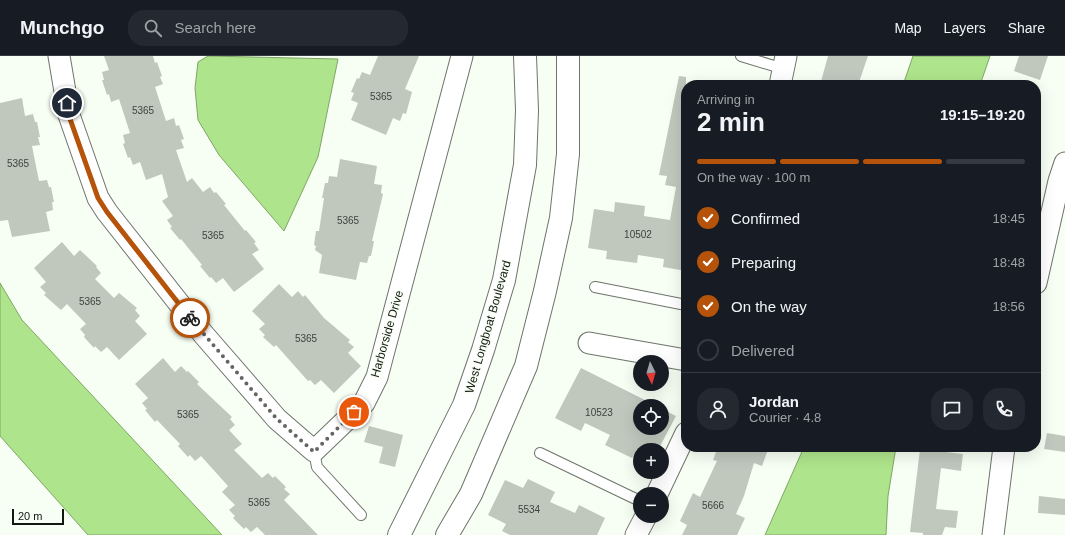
<!DOCTYPE html>
<meta charset="utf-8">
<style>
body{margin:0;font-family:Helvetica,sans-serif;background:#242831;color:#f1f3f6;height:100vh;display:flex;flex-direction:column;font-size:15px;white-space:nowrap}
*{box-sizing:border-box;margin:0}
p{font-size:13px;color:#9ea1a6}
.icon{flex:none;width:22px;height:22px;fill:none;stroke:currentColor;stroke-width:2;stroke-linecap:round;stroke-linejoin:round}
.map{position:relative;flex:1;overflow:hidden}
.drawer{position:absolute;left:681px;top:24px;width:360px;height:372px;display:flex;flex-direction:column;background:#171b24;border-radius:16px;box-shadow:0 4px 16px #0002}
.drawer>*{flex:none}
.needle{width:26px;rotate:175deg}
.buttons{position:absolute;left:633px;top:299px;display:grid;gap:8px}
.buttons a{display:grid;place-items:center;width:36px;height:36px;border-radius:50%;background:#171b24;box-shadow:0 4px 16px #0002;font-size:20px}
.scale{position:absolute;left:12px;bottom:10px;width:52px;box-sizing:border-box;padding-left:4px;border:2px solid #141612;border-top:0;font-size:11px;line-height:14px;white-space:nowrap;color:#141612;-webkit-text-stroke:3px #f7fef3;paint-order:stroke}
.pin{position:absolute;display:grid;place-items:center;width:34px;height:34px;color:#fff;margin:-17px;border:2px solid #fff;border-radius:50%;box-shadow:0 1px 4px #0007}
.courier{position:absolute;display:grid;place-items:center;width:40px;height:40px;margin:-20px;border:3px solid #b45309;border-radius:50%;background:#fff;color:#222;box-shadow:0 1px 5px #0007}
.head em{font-style:normal;font-weight:600}
.head div{display:flex;flex-direction:column-reverse}
.head{display:flex;align-items:center;justify-content:space-between;height:68px;padding:0 16px}
h1{font-size:26px;font-weight:600;line-height:30px}
.bar{display:grid;grid-template-columns:repeat(4,1fr);gap:6px 4px;align-content:center;height:48px;padding:0 16px}
.bar i{height:5px;border-radius:3px;background:#363941}
.bar .active{background:#b45309}
.bar p{grid-column:span 4}
.line{display:flex;align-items:center;gap:10px;padding:0 16px;border-top:1px solid #363941}
.line div{flex:1}
.round{display:grid;place-items:center;flex:none;width:42px;height:42px;border-radius:16px;background:#242831}
ol{padding:0 16px;list-style:none}
li{display:flex;align-items:center;gap:12px;height:44px}
li p{margin-inline-start:auto}
li .icon{padding:4px;border-radius:50%;background:#b45309;color:#fff;stroke-width:4}
li:last-child{color:#9ea1a6}
li i{width:22px;height:22px;border:2px solid #363941;border-radius:50%}
header{display:flex;align-items:center;gap:24px;box-sizing:border-box;height:56px;padding:0 20px;background:#171b24;border-bottom:1px solid #363941}
header strong{font-size:19px}
nav{display:flex;gap:22px;margin-inline-start:auto;font-size:14px}
.search{width:280px;height:36px;background:#242831;display:flex;align-items:center;gap:10px;box-sizing:border-box;padding:0 14px;border-radius:16px;color:#9ea1a6;font-size:15px}
.map>svg:first-child{display:block}
</style>
<header>
<strong>Munchgo</strong>
<div class="search"><svg class="icon" aria-label="search" viewBox="0 0 24 24"><circle cx="10" cy="10" r="6"/><path d="M15 15l6 6"/></svg>Search here</div>
<nav><a>Map</a><a>Layers</a><a>Share</a></nav>
</header>
<div class="map">
<svg width="1065" height="479" viewBox="0 0 1065 479">
<rect width="100%" height="100%" fill="#f7fef3"/>
<g fill="#aee48b" stroke="#80a667">
<path d="M208,0L338,3L318,101L284,175L219,99L198,64L195,32L198,6Z"/>
<path d="M913,0H990L980,29H903Z"/>
<path d="M0,227L22,264L222,479H88L0,380Z"/>
<path d="M804,391H896L888,440L886,479H765Z"/>
</g>
<g fill="#c0c7bd">
<path d="M104,0H153L155,7L157,6L162,20L160,21L163,28L155,31L166,65L174,62L176,70L179,69L184,83L181,84L184,92L176,94L187,126L192,122L203,136L210,131L214,137L216,136L226,148L224,149L245,175L246,174L256,186L254,187L259,194L252,198L264,213L234,236L223,222L216,227L211,221L210,222L200,210L202,209L181,183L180,184L170,172L172,171L167,164L173,160L162,145L168,141L162,118L146,124L140,106L133,109L130,101L128,102L123,88L125,87L123,79L130,77L119,43L111,46L109,38L107,39L102,24H104L102,16L109,14Z"/>
<path d="M378,0H419L405,33L412,36L406,58L403,57L400,65L393,62L386,79L351,64L358,47L351,44L354,37L351,36L357,22L359,23L362,16L370,19Z"/>
<path d="M828,0H868L858,29H820Z"/>
<path d="M1019,0H1048L1040,24L1014,15Z"/>
<path d="M679,20L686,21V215L663,211L664,203L638,199L637,207L606,203L607,195L588,192L594,153L614,156L615,146L645,150L644,160L670,164L676,131L665,129L667,120L659,119Z"/>
<path d="M22,42L25,60L33,58L35,66H37L40,81H38L40,89L32,90L39,125L47,124L49,131H51L54,146H52L53,154L46,156L50,175L12,181L8,164L0,165V47Z"/>
<path d="M340,103L377,110L374,128L382,129L381,137L383,138L372,185H374L371,200H369L367,207L360,206L356,224L319,217L322,199L315,194L316,190L314,189L316,175H319L324,142H322L325,127H328L329,120L337,121Z"/>
<path d="M62,186L74,200L80,194L97,210L96,211L101,217L95,223L114,242L119,237L137,252L135,254L140,260L135,265L147,278L119,304L107,291L101,296L95,290L94,292L84,281L85,279L80,273L86,268L67,248L61,254L44,239L46,237L40,231L46,226L34,212Z"/>
<path d="M279,228L292,241L298,235L303,241L305,239L324,262L350,284L348,286L354,291L348,297L361,310L334,337L321,324L315,329L310,324L308,325L276,289L274,291L263,281L265,279L259,273L265,268L252,255Z"/>
<path d="M163,302L175,316L181,310L187,316L188,315L199,326L197,328L232,361L230,363L235,369L229,374L242,388L234,394L262,422L268,417L273,422L275,420L286,431L284,433L290,438L284,444L318,479H265L257,471L251,476L246,471L244,473L233,462L235,460L229,454L235,449L222,436L228,430L201,400L195,405L190,399L188,401L178,390L180,388L157,364L155,366L145,354L147,353L142,347L148,342L135,328Z"/>
<path d="M581,312L657,350H640V372H662V353L676,360L658,394L637,393L632,402L605,389L610,379L585,367L581,375L555,362Z"/>
<path d="M369,370L403,379L395,411L379,407L383,391L364,386Z"/>
<path d="M1047,377L1065,380V396L1044,393Z"/>
<path d="M718,391H769L762,410L754,407L744,440L736,458L745,462L737,479H682L687,469L680,465L693,437L700,441L717,405L713,404Z"/>
<path d="M920,393L963,398L961,415L941,412L936,453L958,455L956,472L945,471L942,479H923V477L910,476Z"/>
<path d="M528,423L555,436L550,446L575,457L579,449L605,462L597,479H510L502,475L506,468L488,459L505,424L523,432Z"/>
<path d="M1039,440L1065,443V459L1038,457Z"/>
</g>
<g fill="none" stroke-linecap="round" stroke-linejoin="round">
<g stroke="#6e746b" stroke-width="12">
<g id="lane">
<path d="M741,0L784,13"/>
<path d="M595,231L686,249"/>
<path d="M314,395L317,411L361,459"/>
<path d="M540,397L640,445"/>
</g>
</g>
<g stroke="#6e746b" stroke-width="23">
<g id="street">
<path d="M59,0L69,59L98,142L107,156L204,279L277,363L314,395L364,347L377,321L462,0"/>
<path d="M780,29L786,0"/>
<path d="M1036,227L1059,125L1065,107"/>
<path d="M589,287L686,304"/>
<path d="M657,438L686,377"/>
<path d="M636,479L646,460"/>
<path d="M993,479L1004,391"/>
</g>
</g>
<g stroke="#6e746b" stroke-width="24">
<g id="secondary">
<path d="M399,479L464,349L483,294L504,224L525,109L527,54L525,0"/>
<path d="M447,479L471,438L526,310L545,235L561,162L568,98V0"/>
</g>
</g>
<use href="#lane" stroke="#fff" stroke-width="10"/>
<use href="#street" stroke="#fff" stroke-width="21"/>
<use href="#secondary" stroke="#fff" stroke-width="22"/>
</g>
<g fill="none" stroke-linecap="round" stroke-linejoin="round">
<path stroke="#636761" stroke-width="4" stroke-dasharray="0 7.2" d="M190,262L277,363L314,396L354,356"/>
<path stroke="#b45309" stroke-width="5" d="M67,47L69,60L98,142L107,156L190,262"/>
</g>
<g text-anchor="middle" stroke-width="3" stroke-linejoin="round" paint-order="stroke">
<g font-size="10" fill="#3f423d">
<text x="381" y="44">5365</text>
<text x="143" y="58">5365</text>
<text x="18" y="111">5365</text>
<text x="348" y="168">5365</text>
<text x="638" y="182">10502</text>
<text x="213" y="183">5365</text>
<text x="90" y="249">5365</text>
<text x="306" y="286">5365</text>
<text x="599" y="360">10523</text>
<text x="188" y="362">5365</text>
<text x="259" y="450">5365</text>
<text x="713" y="453">5666</text>
<text x="529" y="457">5534</text>
</g>
<g font-size="12" fill="#141612" stroke="#f7fef3">
<text transform="translate(488 271) rotate(-74)" y="4">West Longboat Boulevard</text>
<text transform="translate(387 278) rotate(-74)" y="4">Harborside Drive</text>
</g>
</g>
</svg>
<div class="buttons">
<a><svg class="needle" viewBox="-14 -14 28 28"><path d="M0-13l5 13h-10z" fill="#e53935"/><path d="M0 13l5-13h-10z" fill="#9ea1a6"/></svg></a>
<a><svg class="icon" aria-label="locate" viewBox="0 0 24 24"><circle cx="12" cy="12" r="6"/><path d="M12 2v4M12 18v4M2 12h4M18 12h4"/></svg></a>
<a>+</a>
<a>−</a>
</div>
<div class="scale">20 m</div>
<div class="pin" style="left:354px;top:356px;background:#ea580c"><svg class="icon" aria-label="bag" viewBox="0 0 24 24"><path d="M5 8h14l-1 12H6zM9 8a3 3 0 0 1 6 0"/></svg></div>
<div class="pin" style="left:67px;top:47px;background:#1f2937"><svg class="icon" aria-label="home" viewBox="0 0 24 24"><path d="M3 11l9-7 9 7M6 9v11h12V9"/></svg></div>
<div class="courier" style="left:190px;top:262px"><svg class="icon" aria-label="bike" viewBox="0 0 24 24"><circle cx="6" cy="16" r="4"/><circle cx="18" cy="16" r="4"/><path d="M6 16l4-8h5l3 8M10 8l3 8H6M13 5h3"/></svg></div>
<section class="drawer">
<div class="head"><div><h1>2 min</h1><p>Arriving in</p></div><em>19:15–19:20</em></div>
<div class="bar"><i class="active"></i><i class="active"></i><i class="active"></i><i></i><p>On the way · 100 m</p></div>
<ol>
<li><svg class="icon" aria-label="check" viewBox="0 0 24 24"><path d="M5 12l5 5 9-10"/></svg>Confirmed<p>18:45</p></li>
<li><svg class="icon" aria-label="check" viewBox="0 0 24 24"><path d="M5 12l5 5 9-10"/></svg>Preparing<p>18:48</p></li>
<li><svg class="icon" aria-label="check" viewBox="0 0 24 24"><path d="M5 12l5 5 9-10"/></svg>On the way<p>18:56</p></li>
<li><i></i>Delivered</li>
</ol>
<div class="line" style="height:72px"><a class="round"><svg class="icon" aria-label="person" viewBox="0 0 24 24"><circle cx="12" cy="8" r="4"/><path d="M4 21q1-7 8-7t8 7"/></svg></a><div><b>Jordan</b><p>Courier · 4.8</p></div><a class="round"><svg class="icon" aria-label="chat" viewBox="0 0 24 24"><path d="M4 5h16v11H9l-5 4z"/></svg></a><a class="round"><svg class="icon" aria-label="phone" viewBox="0 0 24 24"><path d="M5 4h4l2 5-3 2q2 4 5 5l2-3 5 2v4C11 20 4 13 5 4z"/></svg></a></div>
</section>
</div>
